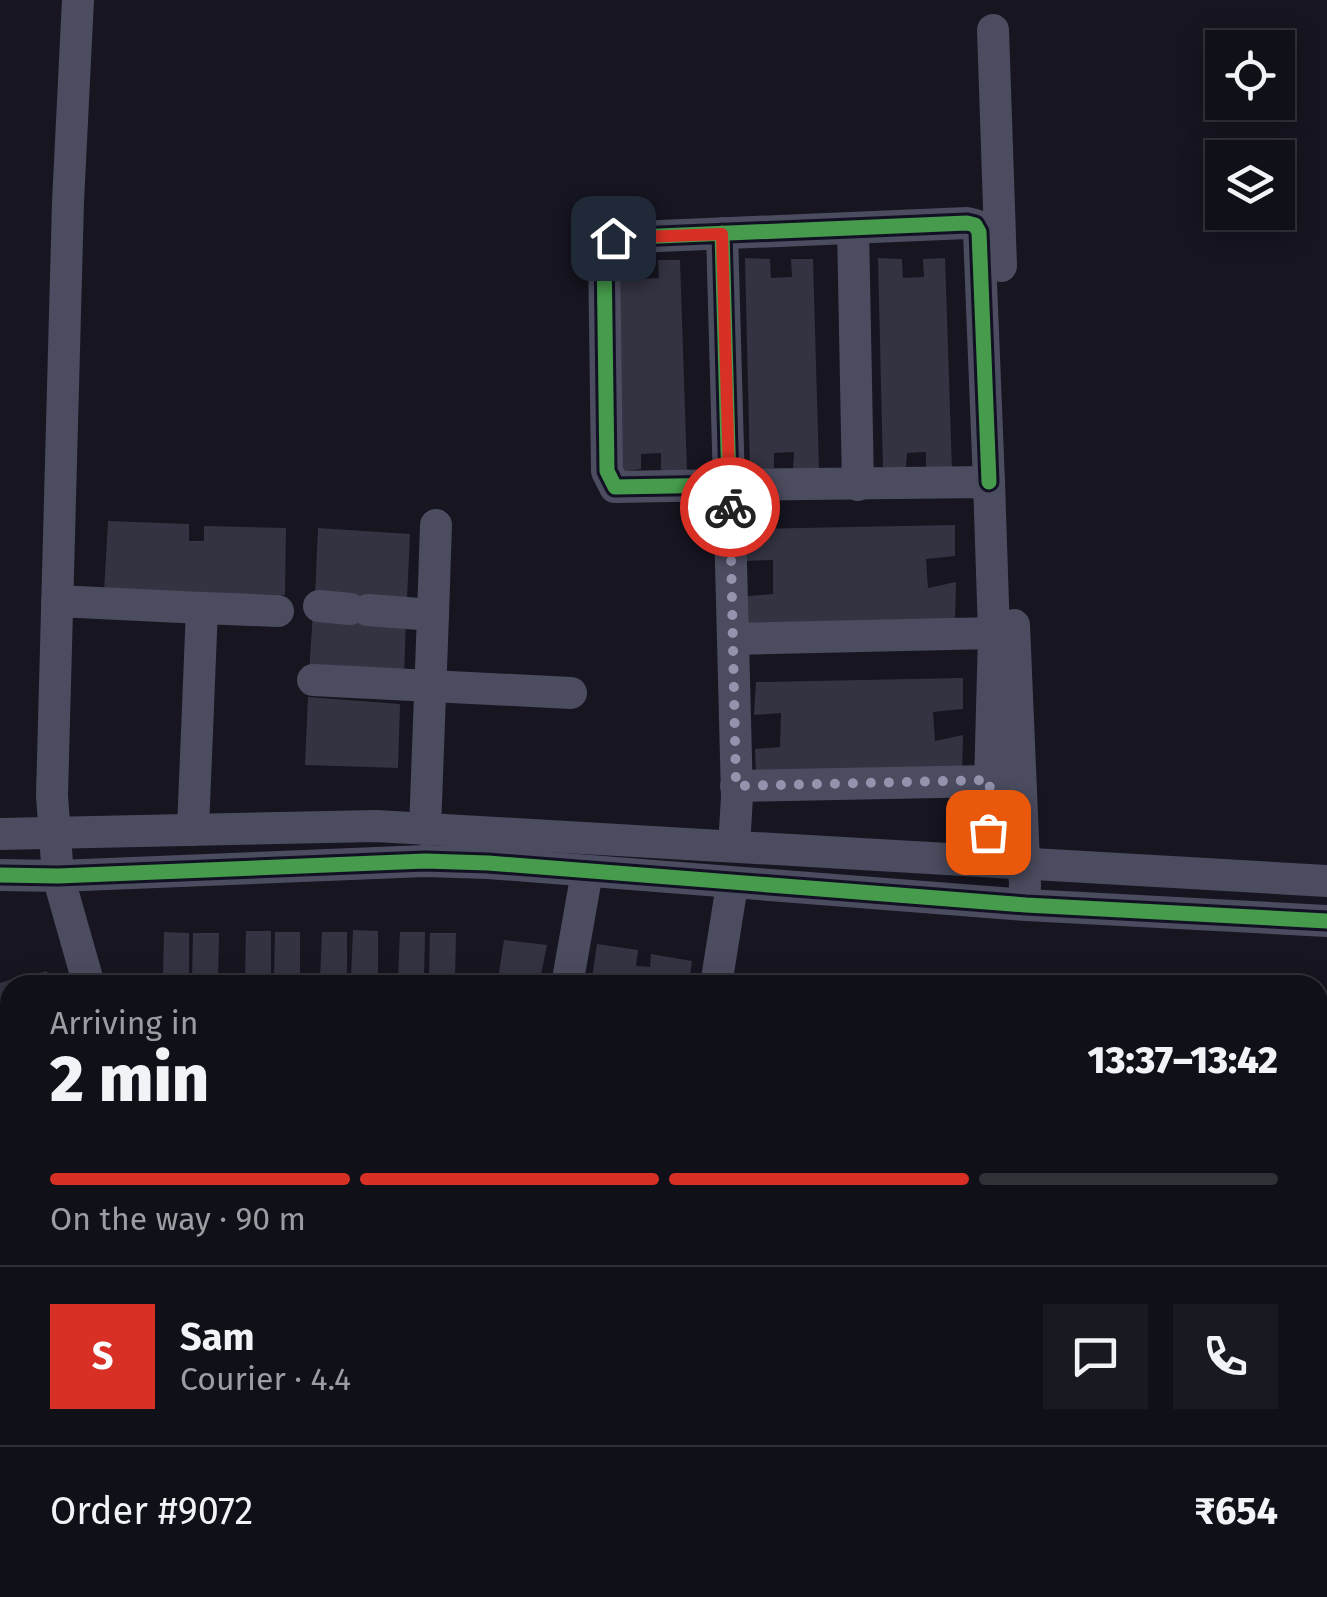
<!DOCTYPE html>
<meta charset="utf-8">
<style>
body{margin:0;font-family:"Fira Sans",sans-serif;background:#191921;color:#f1f3f6;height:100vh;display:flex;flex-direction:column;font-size:38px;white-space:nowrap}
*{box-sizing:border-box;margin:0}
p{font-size:32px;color:#9c9da2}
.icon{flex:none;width:55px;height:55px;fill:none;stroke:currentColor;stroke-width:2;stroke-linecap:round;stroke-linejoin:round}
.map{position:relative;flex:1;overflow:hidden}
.drawer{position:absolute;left:0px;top:975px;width:1328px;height:622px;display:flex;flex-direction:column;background:#101018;border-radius:30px 30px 0 0;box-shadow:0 5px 25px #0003,0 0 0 2px #303037}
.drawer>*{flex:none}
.tools{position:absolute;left:1205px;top:30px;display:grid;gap:20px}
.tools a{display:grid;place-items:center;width:90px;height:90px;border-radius:0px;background:#101018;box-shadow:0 5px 25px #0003,0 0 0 2px #303037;font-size:50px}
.pin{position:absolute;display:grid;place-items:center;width:85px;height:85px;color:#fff;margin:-42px;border-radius:20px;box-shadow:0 5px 15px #0006}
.courier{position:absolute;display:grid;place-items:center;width:100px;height:100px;margin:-50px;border:8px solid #d93025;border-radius:50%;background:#fff;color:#222;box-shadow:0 2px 12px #0007}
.head em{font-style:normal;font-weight:800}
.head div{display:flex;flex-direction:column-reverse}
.head{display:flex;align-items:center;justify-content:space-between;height:170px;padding:0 50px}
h1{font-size:65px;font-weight:800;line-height:75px}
.bar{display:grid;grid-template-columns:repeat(4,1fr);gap:15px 10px;align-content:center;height:120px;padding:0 50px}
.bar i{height:12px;border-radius:8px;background:#303037}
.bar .selected{background:#d93025}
.bar p{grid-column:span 4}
.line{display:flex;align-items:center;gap:25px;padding:0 50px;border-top:2px solid #303037}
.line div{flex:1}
.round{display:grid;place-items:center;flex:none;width:105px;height:105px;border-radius:0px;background:#191921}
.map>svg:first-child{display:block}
</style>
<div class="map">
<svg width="1327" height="1597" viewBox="0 0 1327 1597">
<rect width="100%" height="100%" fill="#161520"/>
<g fill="#343342">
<path d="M745,258L770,259L771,278L792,277L791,259H813L819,470L793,469L794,452L774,453V468L750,471Z"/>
<path d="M878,258L902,259L903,278L924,277L923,259L945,258L952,470L926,469V452L907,453L906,467L883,470Z"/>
<path d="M612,259L637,260L638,279L659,278L658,260H680L687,471L661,470V453L641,454V469L618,472Z"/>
<path d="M108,521L189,524V541H204V526L286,528L285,595L104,592Z"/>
<path d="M955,525V556L926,559L928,588L956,582L955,621L748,624V596L773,594V560L746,561L749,529Z"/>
<path d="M318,528L410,534L407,599L315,596Z"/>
<path d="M313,611L406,618L404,679L309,674Z"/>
<path d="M963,678V709L933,712L935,741L963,735L962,774L756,778L755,749L780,747L781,713L754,715L756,682Z"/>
<path d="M308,697L400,704L398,768L305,765Z"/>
<path d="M353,930L378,931V976L351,977Z"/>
<path d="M246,931H271V977H245Z"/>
<path d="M164,932L189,933V978L163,979Z"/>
<path d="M275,932H300V978H274Z"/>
<path d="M322,932H347V978H320Z"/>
<path d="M400,932H425L424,978L398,979Z"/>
<path d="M193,933H219L218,979L192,980Z"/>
<path d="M430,933H456L455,979H429Z"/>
<path d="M504,940L547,945L539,985H497Z"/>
<path d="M597,944L638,950L636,966L650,967L651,954L692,961L689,985H591Z"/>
<path d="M47,971L50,985H20L18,979Z"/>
<path d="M16,978L18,985H10V1029L0,1032V983Z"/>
<path d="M10,1119V1167L0,1170V1122Z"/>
<path d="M10,1184V1229L9,1230L0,1187Z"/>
<path d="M10,1271V1320L0,1323V1274Z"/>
<path d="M10,1332V1373H9L0,1335Z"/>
<path d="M301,1588H384L386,1597H303Z"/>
<path d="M422,1588H512L513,1597H424Z"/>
<path d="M535,1588H610L612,1597H538Z"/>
<path d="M1032,1588H1095L1097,1597H1035Z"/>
<path d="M1112,1588H1149V1589L1114,1597Z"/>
</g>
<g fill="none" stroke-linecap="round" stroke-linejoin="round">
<g stroke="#4b4c5f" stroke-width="32">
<path d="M78,0L68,202L52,796L58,876L89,985"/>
<path d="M993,30L1001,266"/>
<path d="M853,228L858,485"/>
<path d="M722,233L729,485L615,487L607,471L604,249L613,238L967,223L975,225L979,232L989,482"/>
<path d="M57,601L202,608L193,830"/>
<path d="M319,606L350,609"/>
<path d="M202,608L278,611"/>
<path d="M368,610L433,615L425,829"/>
<path d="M433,615L436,525"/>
<path d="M1014,625L1025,886"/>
<path d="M733,639L994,633"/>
<path d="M313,680L571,693"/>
<path d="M736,786L990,781"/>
<path d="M0,834L376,826L1327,881"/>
<path d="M734,846L737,797L729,485L989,482L994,633L988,861"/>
<path d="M0,875L58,876L425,861L488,863L1026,905L1327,921"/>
<path d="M567,985L587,872"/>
<path d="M716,985L732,885"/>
<path d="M0,1113L10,1110"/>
<path d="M0,1259L10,1257"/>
<path d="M247,1588L249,1597"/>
</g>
<g stroke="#121124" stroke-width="21">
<g id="cycleway">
<path d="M722,233L729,485L615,487L607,471L604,249L613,238L967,223L975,225L979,232L989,482"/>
<path d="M0,875L58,876L425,861L488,863L1026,905L1327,921"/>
</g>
</g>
<use href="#cycleway" stroke="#469c4c" stroke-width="15"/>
</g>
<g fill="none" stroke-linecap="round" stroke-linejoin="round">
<path stroke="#9393ae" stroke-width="10" stroke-dasharray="0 18" d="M730,507L736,786L990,780L988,832"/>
<path stroke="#d93025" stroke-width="12" d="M613,238L722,234L730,507"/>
</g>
</svg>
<div class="tools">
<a><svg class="icon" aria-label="locate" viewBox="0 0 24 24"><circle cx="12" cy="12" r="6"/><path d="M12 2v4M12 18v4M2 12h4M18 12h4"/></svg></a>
<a><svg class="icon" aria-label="layers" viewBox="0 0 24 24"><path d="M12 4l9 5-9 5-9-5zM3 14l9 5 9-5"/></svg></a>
</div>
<div class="pin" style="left:988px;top:832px;background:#ea580c"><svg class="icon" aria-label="bag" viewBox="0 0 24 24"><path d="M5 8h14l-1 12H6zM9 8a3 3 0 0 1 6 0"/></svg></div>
<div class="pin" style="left:613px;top:238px;background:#1f2937"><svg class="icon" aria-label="home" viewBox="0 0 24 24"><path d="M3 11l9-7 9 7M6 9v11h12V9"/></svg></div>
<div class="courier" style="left:730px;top:507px"><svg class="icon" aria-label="bike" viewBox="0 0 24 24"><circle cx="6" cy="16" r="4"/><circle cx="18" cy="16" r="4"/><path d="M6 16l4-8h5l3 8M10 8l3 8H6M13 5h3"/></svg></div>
<section class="drawer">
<div class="head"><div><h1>2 min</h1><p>Arriving in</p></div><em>13:37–13:42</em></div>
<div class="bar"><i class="selected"></i><i class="selected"></i><i class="selected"></i><i></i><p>On the way · 90 m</p></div>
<div class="line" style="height:180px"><b class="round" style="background:#d93025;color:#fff">S</b><div><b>Sam</b><p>Courier · 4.4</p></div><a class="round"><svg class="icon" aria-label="chat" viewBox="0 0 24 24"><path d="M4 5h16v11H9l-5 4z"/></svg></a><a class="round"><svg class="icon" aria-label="phone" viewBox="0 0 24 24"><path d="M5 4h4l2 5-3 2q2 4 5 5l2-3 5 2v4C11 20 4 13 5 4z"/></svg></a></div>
<div class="line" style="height:130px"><div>Order #9072</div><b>₹654</b></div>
</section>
</div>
